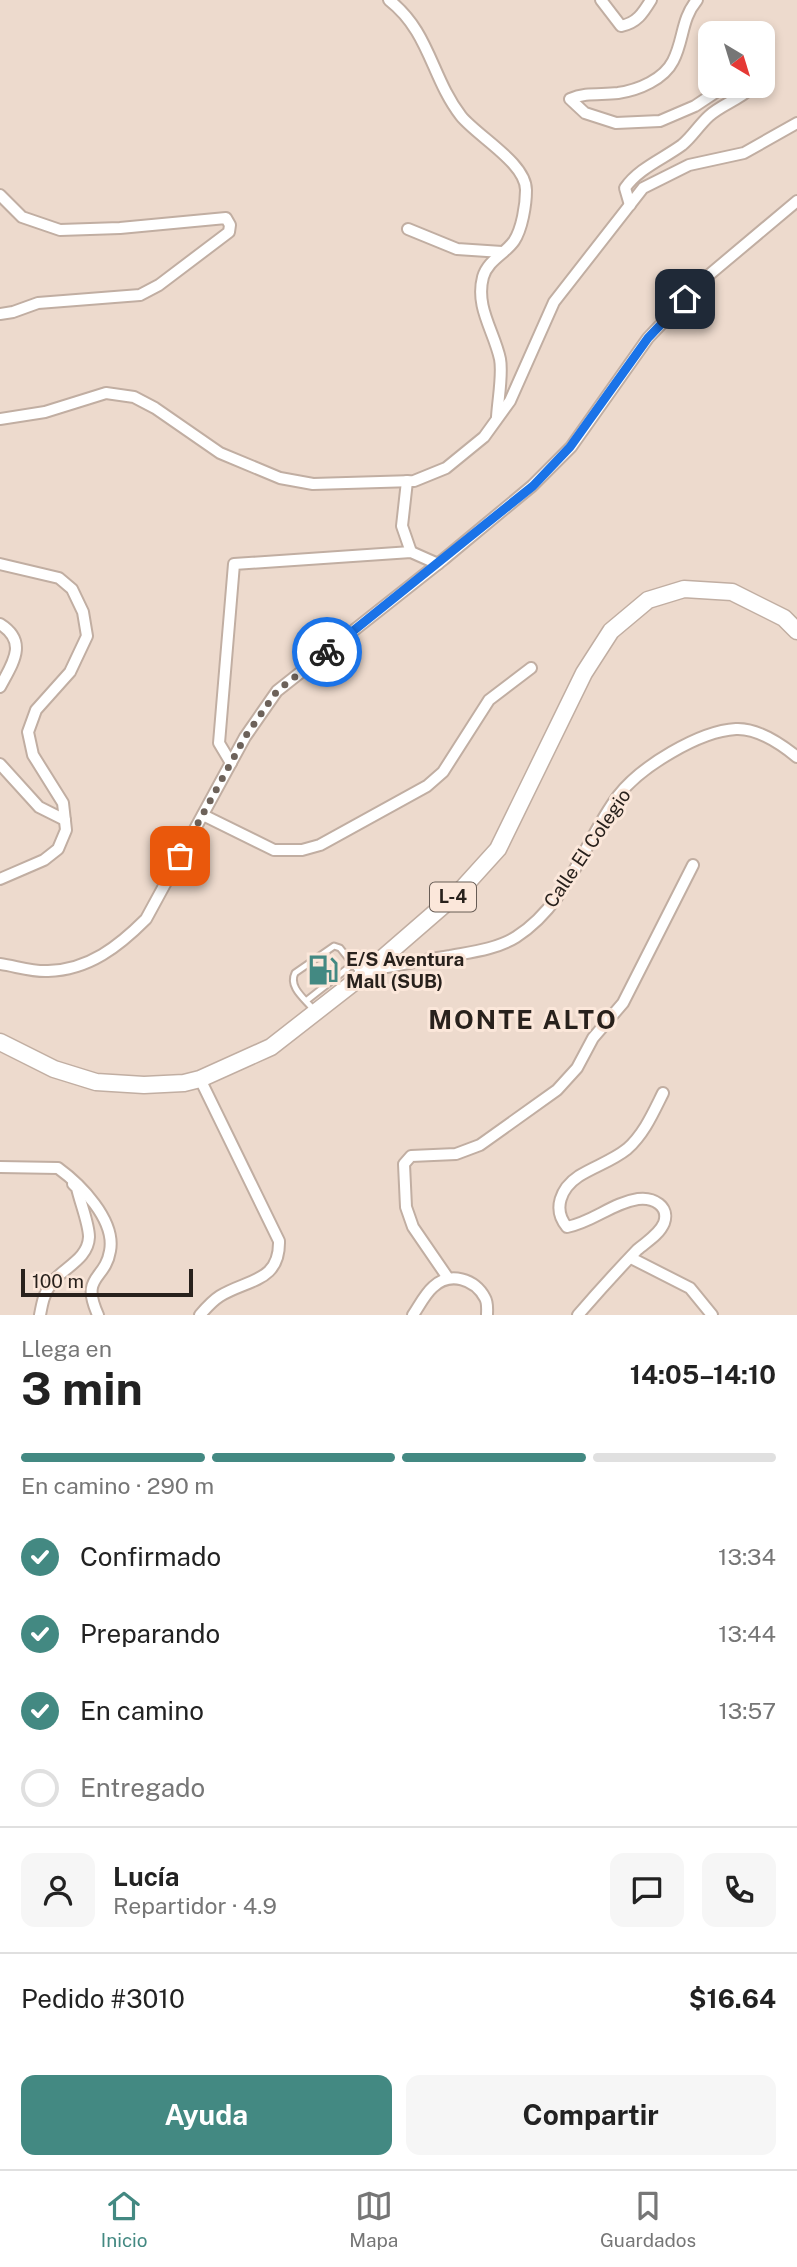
<!DOCTYPE html>
<html lang="es">
<meta charset="utf-8">
<style>
body{margin:0;font-family:"Public Sans",sans-serif;background:#f6f6f6;color:#222;height:100vh;display:flex;flex-direction:column;font-size:26px;white-space:nowrap}
*{box-sizing:border-box;margin:0}
p{font-size:23px;color:#767676}
.icon{flex:none;width:38px;height:38px;fill:none;stroke:currentColor;stroke-width:2;stroke-linecap:round;stroke-linejoin:round}
.map{position:relative;height:1315px;overflow:hidden}
.details{display:flex;flex-direction:column;background:#fff;flex:1}
.details>*{flex:none}
.needle{width:46px;rotate:142deg}
.tools{position:absolute;left:698px;top:21px;display:grid;gap:14px}
.tools a{display:grid;place-items:center;width:77px;height:77px;border-radius:14px;background:#fff;box-shadow:0 4px 10px #0003;font-size:35px}
.scale{position:absolute;left:21px;bottom:18px;width:172px;box-sizing:border-box;padding-left:7px;border:4px solid #28211c;border-top:0;font-size:19px;line-height:24px;white-space:nowrap;color:#28211c;-webkit-text-stroke:5px #fbe7da;paint-order:stroke}
.pin{position:absolute;display:grid;place-items:center;width:60px;height:60px;color:#fff;margin:-30px;border-radius:14px;box-shadow:0 4px 10px #0006}
.courier{position:absolute;display:grid;place-items:center;width:70px;height:70px;margin:-35px;border:5px solid #1a73e8;border-radius:50%;background:#fff;color:#222;box-shadow:0 2px 9px #0007}
.overview em{font-style:normal;font-weight:700}
.overview div{display:flex;flex-direction:column-reverse}
.overview{display:flex;align-items:center;justify-content:space-between;height:119px;padding:0 21px}
h1{font-size:46px;font-weight:700;line-height:52px}
.bar{display:grid;grid-template-columns:repeat(4,1fr);gap:10px 7px;align-content:center;height:84px;padding:0 21px}
.bar i{height:9px;border-radius:5px;background:#e0e0e0}
.bar .active{background:#438982}
.bar p{grid-column:span 4}
.line{display:flex;align-items:center;gap:18px;padding:0 21px;border-top:2px solid #e0e0e0}
.line div{flex:1}
.round{display:grid;place-items:center;flex:none;width:74px;height:74px;border-radius:14px;background:#f6f6f6}
ol{padding:0 21px;list-style:none}
li{display:flex;align-items:center;gap:21px;height:77px}
li p{margin-inline-start:auto}
li .icon{padding:7px;border-radius:50%;background:#438982;color:#fff;stroke-width:4}
li:last-child{color:#767676}
li i{width:38px;height:38px;border:4px solid #e0e0e0;border-radius:50%}
.button{display:flex;gap:14px;margin-top:auto;padding:14px 21px}
.button a{flex:1;height:80px;border-radius:14px;background:#438982;color:#fff;font-size:28px;font-weight:700;line-height:80px;text-align:center}
.button a+a{background:#f6f6f6;color:#222}
.dock{display:flex;justify-content:space-around;align-items:center;height:98px;border-top:2px solid #e0e0e0;background:#fff;font-size:19px;color:#767676}
.dock a{display:grid;justify-items:center;gap:4px}
.dock .active{color:#438982}
.map>svg:first-child{display:block}
</style>
<div class="map">
<svg width="797" height="1315" viewBox="0 0 797 1315">
<rect width="100%" height="100%" fill="#eddacd"/>
<g fill="none" stroke-linecap="round" stroke-linejoin="round">
<g stroke="#c1aea2" stroke-width="9">
<g id="service">
<path d="M306,1001L353,964"/>
<path d="M313,1009C305,999 288,987 295,973L334,946L340,948L360,973"/>
</g>
</g>
<g stroke="#c1aea2" stroke-width="14">
<g id="minor">
<path d="M389,0C430,32 431,77 461,116C477,136 526,163 526,190C526,205 522,229 514,241C505,254 488,260 483,277C475,307 494,331 500,359C503,374 498,400 497,417"/>
<path d="M601,0L621,26C637,23 643,13 651,0"/>
<path d="M697,0C681,19 684,40 673,61C664,79 639,90 618,93C601,95 586,92 570,99L585,113L616,123L660,121L695,106L725,86"/>
<path d="M0,195L22,217L60,230L120,228L226,218L230,225L229,232L159,285L140,295L38,303L13,312L0,314"/>
<path d="M630,205L625,188C639,168 663,159 682,145C692,137 699,125 709,116C721,105 738,100 750,89V86"/>
<path d="M408,229L457,249L502,252"/>
<path d="M0,419L45,412L106,393L134,397L155,408L220,453L280,478L313,484L414,481L446,468L484,437L510,401L554,302L643,188L689,165L744,153L797,123"/>
<path d="M407,481L402,526L411,552"/>
<path d="M0,564L59,578L72,589L83,612L87,636L70,672L36,710L28,732L33,755L63,803L66,830L58,849L44,860L0,879"/>
<path d="M0,624C29,642 12,664 0,687"/>
<path d="M231,763L219,743L234,564L411,552L438,564"/>
<path d="M0,764L39,807L65,820"/>
<path d="M203,815L274,850H302L320,845L427,786L443,772L489,700L531,668"/>
<path d="M0,964C15,966 33,972 48,971C89,970 119,946 146,919L245,737L277,691L444,559L532,486L571,447L648,338L703,280L797,201"/>
<path d="M371,970C398,965 424,960 450,956C471,952 497,949 516,937C567,905 584,842 618,796C640,767 699,731 736,729C758,728 781,744 797,757"/>
<path d="M0,1167L58,1168C80,1184 116,1220 110,1251C105,1281 80,1275 98,1315"/>
<path d="M631,1258L690,1288L712,1315"/>
<path d="M448,1278L413,1227L406,1207L404,1164L411,1156L456,1154L480,1145L557,1090L577,1068L593,1038L623,1003L693,865"/>
<path d="M40,1315C42,1304 44,1293 51,1284C62,1268 88,1260 89,1237C89,1224 80,1202 77,1188L73,1184"/>
<path d="M200,1315C206,1308 212,1301 220,1296C248,1279 280,1282 279,1241L200,1079"/>
<path d="M413,1315C419,1306 425,1294 433,1287C450,1271 475,1279 485,1298C488,1303 487,1310 487,1315"/>
<path d="M578,1315C597,1293 617,1271 637,1250C646,1242 659,1235 664,1223C670,1206 653,1197 638,1199C612,1203 593,1222 567,1227C552,1209 561,1188 579,1176C595,1166 612,1161 627,1149C644,1134 653,1113 663,1093"/>
</g>
</g>
<g stroke="#c1aea2" stroke-width="19">
<path id="primary" d="M0,1042L54,1069L96,1082L144,1085L184,1083L200,1079L271,1047L362,976L460,891L498,849L584,673L611,631L648,600L684,589L732,592L784,618L797,631"/>
</g>
<use href="#service" stroke="#fff" stroke-width="5"/>
<use href="#minor" stroke="#fff" stroke-width="10"/>
<use href="#primary" stroke="#fff" stroke-width="16"/>
</g>
<g fill="none" stroke-linecap="round" stroke-linejoin="round">
<path stroke="#6d625a" stroke-width="7" stroke-dasharray="0 12.6" d="M180,856L245,737L277,691L327,652"/>
<path stroke="#1a73e8" stroke-width="9" d="M327,652L533,486L570,447L648,338L685,299"/>
</g>
<defs>
<g id="fuel-bare" transform="scale(2.415)"><path d="M-5.5-6h7V0h2V4h1.3V-2.5L3-4.5l.8-.8L6-3V5H2.5V1h-1V6h-7ZM-4.2-4.7v3.2H.2V-4.7Z" fill="#438982" stroke="#fbe7da" stroke-width="2.5" paint-order="stroke"/></g>
</defs>
<g fill-rule="evenodd">
<use href="#fuel-bare" x="323" y="970"/>
</g>
<g text-anchor="middle" stroke-width="6" stroke-linejoin="round" paint-order="stroke">
<rect fill="#fbe7da" stroke="#675c55" stroke-width="2" x="430" y="882.5" width="46" height="29" rx="5"/>
<g font-size="18" font-weight="bold" fill="#28211c">
<text x="453" y="903">L-4</text>
</g>
<g font-size="19" fill="#28211c" stroke="#fbe7da">
<text transform="translate(587 848) rotate(-56)" y="7">Calle El Colegio</text>
</g>
<g font-size="19" font-weight="bold" fill="#28211c" stroke="#fbe7da" text-anchor="start">
<text x="346" y="966">E/S Aventura<tspan x="346" dy="22">Mall (SUB)</tspan></text>
</g>
<g font-size="26" font-weight="bold" letter-spacing="2" fill="#28211c" stroke="#fbe7da">
<text x="523" y="1029">MONTE ALTO</text>
</g>
</g>
</svg>
<div class="tools">
<a><svg class="needle" viewBox="-14 -14 28 28"><path d="M0-13l5 13h-10z" fill="#e53935"/><path d="M0 13l5-13h-10z" fill="#767676"/></svg></a>
</div>
<div class="scale">100 m</div>
<div class="pin" style="left:180px;top:856px;background:#ea580c"><svg class="icon" aria-label="bag" viewBox="0 0 24 24"><path d="M5 8h14l-1 12H6zM9 8a3 3 0 0 1 6 0"/></svg></div>
<div class="pin" style="left:685px;top:299px;background:#1f2937"><svg class="icon" aria-label="home" viewBox="0 0 24 24"><path d="M3 11l9-7 9 7M6 9v11h12V9"/></svg></div>
<div class="courier" style="left:327px;top:652px"><svg class="icon" aria-label="bike" viewBox="0 0 24 24"><circle cx="6" cy="16" r="4"/><circle cx="18" cy="16" r="4"/><path d="M6 16l4-8h5l3 8M10 8l3 8H6M13 5h3"/></svg></div>
</div>
<section class="details">
<div class="overview"><div><h1>3 min</h1><p>Llega en</p></div><em>14:05–14:10</em></div>
<div class="bar"><i class="active"></i><i class="active"></i><i class="active"></i><i></i><p>En camino · 290 m</p></div>
<ol>
<li><svg class="icon" aria-label="check" viewBox="0 0 24 24"><path d="M5 12l5 5 9-10"/></svg>Confirmado<p>13:34</p></li>
<li><svg class="icon" aria-label="check" viewBox="0 0 24 24"><path d="M5 12l5 5 9-10"/></svg>Preparando<p>13:44</p></li>
<li><svg class="icon" aria-label="check" viewBox="0 0 24 24"><path d="M5 12l5 5 9-10"/></svg>En camino<p>13:57</p></li>
<li><i></i>Entregado</li>
</ol>
<div class="line" style="height:126px"><a class="round"><svg class="icon" aria-label="person" viewBox="0 0 24 24"><circle cx="12" cy="8" r="4"/><path d="M4 21q1-7 8-7t8 7"/></svg></a><div><b>Lucía</b><p>Repartidor · 4.9</p></div><a class="round"><svg class="icon" aria-label="chat" viewBox="0 0 24 24"><path d="M4 5h16v11H9l-5 4z"/></svg></a><a class="round"><svg class="icon" aria-label="phone" viewBox="0 0 24 24"><path d="M5 4h4l2 5-3 2q2 4 5 5l2-3 5 2v4C11 20 4 13 5 4z"/></svg></a></div>
<div class="line" style="height:91px"><div>Pedido #3010</div><b>$16.64</b></div>
<div class="button"><a>Ayuda</a><a>Compartir</a></div>
</section>
<nav class="dock">
<a class="active"><svg class="icon" aria-label="home" viewBox="0 0 24 24"><path d="M3 11l9-7 9 7M6 9v11h12V9"/></svg>Inicio</a>
<a><svg class="icon" aria-label="map" viewBox="0 0 24 24"><path d="M3 6l6-2 6 2 6-2v14l-6 2-6-2-6 2zM9 4v14M15 6v14"/></svg>Mapa</a>
<a><svg class="icon" aria-label="saved" viewBox="0 0 24 24"><path d="M7 4h10v16l-5-4-5 4z"/></svg>Guardados</a>
</nav>
